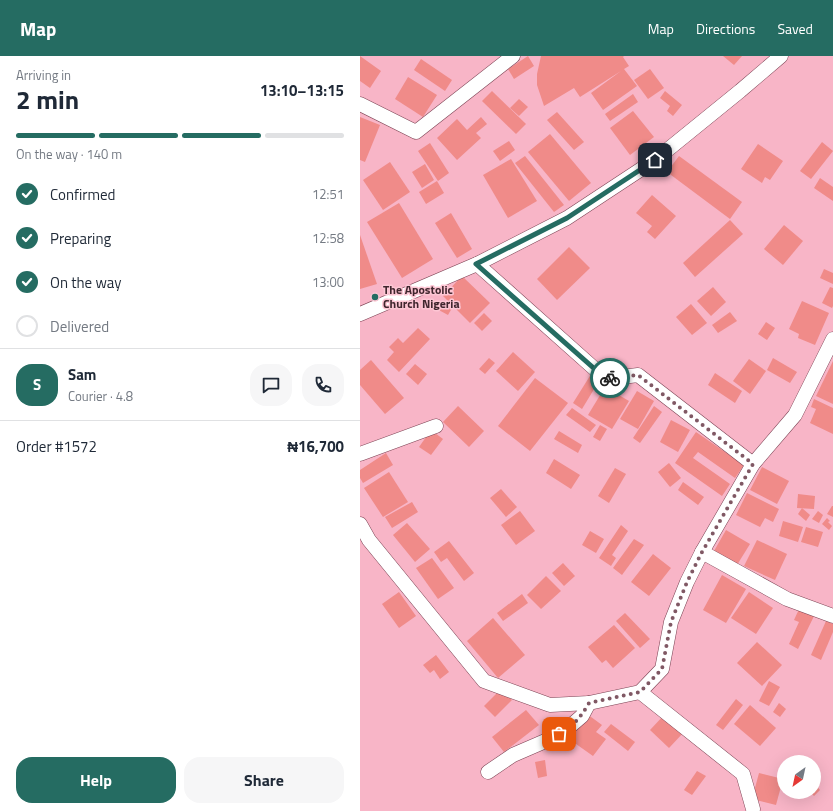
<!DOCTYPE html>
<meta charset="utf-8">
<style>
body{margin:0;font-family:"Titillium Web",sans-serif;background:#f6f6f7;color:#1f2937;height:100vh;display:flex;flex-direction:column;font-size:15px;white-space:nowrap}
*{box-sizing:border-box;margin:0}
p{font-size:13px;color:#747a83}
.icon{flex:none;width:22px;height:22px;fill:none;stroke:currentColor;stroke-width:2;stroke-linecap:round;stroke-linejoin:round}
.map{position:relative;flex:1;overflow:hidden}
.panel{display:flex;flex-direction:column;background:#fff;width:360px}
.panel>*{flex:none}
.needle{width:26px;rotate:213deg}
.tools{position:absolute;left:417px;top:699px;display:grid;gap:8px}
.tools a{display:grid;place-items:center;width:44px;height:44px;border-radius:50%;background:#fff;box-shadow:0 4px 16px #0002;font-size:20px}
.pin{position:absolute;display:grid;place-items:center;width:34px;height:34px;color:#fff;margin:-17px;border-radius:8px;box-shadow:0 2px 6px #0006}
.courier{position:absolute;display:grid;place-items:center;width:40px;height:40px;margin:-20px;border:3px solid #256c62;border-radius:50%;background:#fff;color:#222;box-shadow:0 1px 5px #0007}
.summary em{font-style:normal;font-weight:700}
.summary div{display:flex;flex-direction:column-reverse}
.summary{display:flex;align-items:center;justify-content:space-between;height:68px;padding:0 16px}
h1{font-size:26px;font-weight:700;line-height:30px}
.bar{display:grid;grid-template-columns:repeat(4,1fr);gap:6px 4px;align-content:center;height:48px;padding:0 16px}
.bar i{height:5px;border-radius:3px;background:#e0e1e3}
.bar .active{background:#256c62}
.bar p{grid-column:span 4}
.line{display:flex;align-items:center;gap:10px;padding:0 16px;border-top:1px solid #e0e1e3}
.line div{flex:1}
.round{display:grid;place-items:center;flex:none;width:42px;height:42px;border-radius:16px;background:#f6f6f7}
ol{padding:0 16px;list-style:none}
li{display:flex;align-items:center;gap:12px;height:44px}
li p{margin-inline-start:auto}
li .icon{padding:4px;border-radius:50%;background:#256c62;color:#fff;stroke-width:4}
li:last-child{color:#747a83}
li i{width:22px;height:22px;border:2px solid #e0e1e3;border-radius:50%}
.cta{display:flex;gap:8px;margin-top:auto;padding:8px 16px}
.cta a{flex:1;height:46px;border-radius:16px;background:#256c62;color:#fff;font-size:16px;font-weight:700;line-height:46px;text-align:center}
.cta a+a{background:#f6f6f7;color:#1f2937}
header{display:flex;align-items:center;gap:24px;box-sizing:border-box;height:56px;padding:0 20px;background:#256c62;color:#fff}
header strong{font-size:19px}
nav{display:flex;gap:22px;margin-inline-start:auto;font-size:14px}
main{display:flex;flex:1;min-height:0}
.map>svg:first-child{display:block}
</style>
<header>
<strong>Map</strong>
<nav><a>Map</a><a>Directions</a><a>Saved</a></nav>
</header>
<main>
<section class="panel">
<div class="summary"><div><h1>2 min</h1><p>Arriving in</p></div><em>13:10–13:15</em></div>
<div class="bar"><i class="active"></i><i class="active"></i><i class="active"></i><i></i><p>On the way · 140 m</p></div>
<ol>
<li><svg class="icon" aria-label="check" viewBox="0 0 24 24"><path d="M5 12l5 5 9-10"/></svg>Confirmed<p>12:51</p></li>
<li><svg class="icon" aria-label="check" viewBox="0 0 24 24"><path d="M5 12l5 5 9-10"/></svg>Preparing<p>12:58</p></li>
<li><svg class="icon" aria-label="check" viewBox="0 0 24 24"><path d="M5 12l5 5 9-10"/></svg>On the way<p>13:00</p></li>
<li><i></i>Delivered</li>
</ol>
<div class="line" style="height:72px"><b class="round" style="background:#256c62;color:#fff">S</b><div><b>Sam</b><p>Courier · 4.8</p></div><a class="round"><svg class="icon" aria-label="chat" viewBox="0 0 24 24"><path d="M4 5h16v11H9l-5 4z"/></svg></a><a class="round"><svg class="icon" aria-label="phone" viewBox="0 0 24 24"><path d="M5 4h4l2 5-3 2q2 4 5 5l2-3 5 2v4C11 20 4 13 5 4z"/></svg></a></div>
<div class="line" style="height:52px"><div>Order #1572</div><b>₦16,700</b></div>
<div class="cta"><a>Help</a><a>Share</a></div>
</section>
<div class="map">
<svg width="473" height="755" viewBox="0 0 473 755">
<rect width="100%" height="100%" fill="#f8b5c7"/>
<g fill="#f08b89">
<path d="M0,0L21,15L10,32L0,25Z"/>
<path d="M168,0L174,10L154,23L148,13Z"/>
<path d="M181,0H264L263,1L269,10L264,13L277,30L243,54L231,37L261,15L220,41L214,32L184,50L177,29V18Z"/>
<path d="M363,0H382L374,9Z"/>
<path d="M61,3L92,24L85,35L54,14Z"/>
<path d="M290,13L304,32L288,43L274,24Z"/>
<path d="M48,21L77,39L63,61L35,43Z"/>
<path d="M132,35L166,68L156,78L122,45Z"/>
<path d="M305,35L322,49L313,60L307,55L310,50L300,42Z"/>
<path d="M273,38L278,46L250,65L245,58Z"/>
<path d="M159,43L168,51L159,60L150,52Z"/>
<path d="M273,55L294,81L270,99L250,72Z"/>
<path d="M197,56L224,86L214,94L187,64Z"/>
<path d="M0,61L20,69L5,106L0,104Z"/>
<path d="M121,61L127,68L116,77L121,82L97,104L77,82L97,63L107,74Z"/>
<path d="M190,78L231,127L209,145L168,96Z"/>
<path d="M149,85L155,94L140,105L133,95Z"/>
<path d="M462,86L473,95L451,123L440,115Z"/>
<path d="M70,87L89,117L78,125L58,95Z"/>
<path d="M398,88L423,105L410,124L405,121L402,127L381,113Z"/>
<path d="M165,100L204,149L194,156L155,107Z"/>
<path d="M319,100L382,146L370,163L307,116Z"/>
<path d="M151,103L177,145L148,162L123,119Z"/>
<path d="M30,106L50,136L23,154L3,124Z"/>
<path d="M65,108L74,124L62,132L52,116Z"/>
<path d="M460,122L473,131V145L454,132Z"/>
<path d="M77,125L84,137L66,148L59,136Z"/>
<path d="M292,139L316,160L295,183L287,176L292,170L276,157Z"/>
<path d="M39,147L73,203L42,222L7,166Z"/>
<path d="M91,157L112,193L97,202L75,167Z"/>
<path d="M370,164L383,178L335,221L323,207Z"/>
<path d="M424,169L443,185L423,209L404,193Z"/>
<path d="M0,179L17,228L0,233Z"/>
<path d="M209,191L230,212L197,244L177,223Z"/>
<path d="M464,213L473,217V228L460,222Z"/>
<path d="M102,220L130,247L110,267L83,240Z"/>
<path d="M353,231L366,246L351,260L337,245Z"/>
<path d="M470,231L473,232V250L472,252L462,247Z"/>
<path d="M79,245L92,252L88,259L75,252Z"/>
<path d="M442,245L469,257L455,289L438,282L439,278L429,273Z"/>
<path d="M331,248L347,267L332,279L316,261Z"/>
<path d="M370,256L377,265L358,277L352,269Z"/>
<path d="M124,257L132,265L122,275L114,267Z"/>
<path d="M406,266L415,272L407,284L398,278Z"/>
<path d="M58,272L70,283L39,316L27,304L34,296L29,291L38,282L43,287Z"/>
<path d="M153,296L175,316L158,335L136,315Z"/>
<path d="M129,302L135,307L125,318L119,313Z"/>
<path d="M413,302L437,316L430,327L407,314Z"/>
<path d="M389,303L406,315L390,338L373,325Z"/>
<path d="M11,304L44,342L25,358L0,329V314Z"/>
<path d="M473,305V348L456,340Z"/>
<path d="M55,308L67,318L58,329L46,318Z"/>
<path d="M233,315L242,320L222,353L213,347Z"/>
<path d="M355,317L382,335L375,347L348,329Z"/>
<path d="M175,322L208,347L170,395L138,370Z"/>
<path d="M245,331L269,345L252,373L228,359Z"/>
<path d="M277,335L294,345L278,373L260,363Z"/>
<path d="M454,343L473,352V378L450,367L456,353L451,351Z"/>
<path d="M98,350L124,375L109,391L83,366Z"/>
<path d="M294,350L302,356L280,387L273,382Z"/>
<path d="M212,352L236,369L230,376L206,359Z"/>
<path d="M311,364L330,374L318,396L300,386Z"/>
<path d="M240,369L247,373L240,385L233,381Z"/>
<path d="M71,374L83,383L71,399L59,391Z"/>
<path d="M199,375L222,389L218,397L194,383Z"/>
<path d="M336,376L384,409L375,422L338,396L333,402L370,428L362,440L315,407Z"/>
<path d="M26,397L33,409L3,427L0,422V414Z"/>
<path d="M194,403L220,419L211,433L186,417Z"/>
<path d="M309,407L321,422L310,431L298,416Z"/>
<path d="M402,411L429,425L417,448L390,434Z"/>
<path d="M255,412L266,418L249,447L238,440Z"/>
<path d="M29,416L48,446L23,461L4,432Z"/>
<path d="M323,426L344,441L338,449L318,434Z"/>
<path d="M141,433L157,451L146,461L130,442Z"/>
<path d="M387,437L419,453L413,466L405,462L400,471L376,459Z"/>
<path d="M438,438L455,440L454,453L437,452Z"/>
<path d="M52,446L58,456L32,472L25,461Z"/>
<path d="M472,450H473V461L467,458Z"/>
<path d="M442,452L450,459L446,465L438,458Z"/>
<path d="M160,455L175,475L156,489L141,469Z"/>
<path d="M458,455L463,459L459,467L452,463Z"/>
<path d="M467,462L470,465L468,466L472,470L469,474L462,468Z"/>
<path d="M423,465L443,471L438,486L419,480Z"/>
<path d="M47,467L70,493L55,506L33,479Z"/>
<path d="M261,469L268,475L252,499L256,502L251,510L239,502Z"/>
<path d="M446,471L463,476L458,491L441,486Z"/>
<path d="M366,474L390,488L377,509L354,495Z"/>
<path d="M230,475L244,483L236,497L222,489Z"/>
<path d="M274,483L284,489L262,519L253,512Z"/>
<path d="M397,484L427,498L415,524L384,510Z"/>
<path d="M89,485L114,517L104,525L87,502L81,506L74,496Z"/>
<path d="M293,498L311,512L289,540L271,526Z"/>
<path d="M72,502L94,532L78,543L56,512Z"/>
<path d="M203,507L215,520L204,530L192,517Z"/>
<path d="M362,519L386,533L366,567L343,554Z"/>
<path d="M186,520L201,535L181,553L167,539Z"/>
<path d="M39,536L56,560L39,572L22,548Z"/>
<path d="M389,536L413,552L396,578L371,562Z"/>
<path d="M162,538L168,547L143,565L137,557Z"/>
<path d="M440,551L455,558L438,593L429,588L439,566L434,564Z"/>
<path d="M265,557L290,583L280,592L256,565Z"/>
<path d="M133,562L165,599L138,622L107,585Z"/>
<path d="M466,565L473,568V576L461,604L451,599Z"/>
<path d="M254,569L275,592L253,612L246,604L242,607L228,591Z"/>
<path d="M397,586L422,609L402,630L377,607Z"/>
<path d="M76,599L89,616L80,623L74,614L70,617L63,609Z"/>
<path d="M409,625L420,631L409,650L399,645Z"/>
<path d="M141,633L152,644L135,661L124,650Z"/>
<path d="M376,643L383,649L363,674L356,669Z"/>
<path d="M419,647L426,653L420,661L413,656Z"/>
<path d="M390,649L416,672L400,690L374,668Z"/>
<path d="M166,654L179,669L144,696L132,681Z"/>
<path d="M227,658L242,669L236,676L246,683L233,700L209,683Z"/>
<path d="M305,658L324,676L309,692L290,674Z"/>
<path d="M251,668L275,686L268,695L244,676Z"/>
<path d="M185,704L187,720L178,722L175,706Z"/>
<path d="M337,715L346,720L332,739L324,734Z"/>
<path d="M399,717L423,723L416,749L392,743Z"/>
<path d="M454,727L460,734L454,740L450,736H454Z"/>
</g>
<g fill="none" stroke-linecap="round" stroke-linejoin="round">
<g stroke="#7c4354" stroke-width="15">
<g id="street">
<path d="M0,48L56,76L153,0"/>
<path d="M117,208L246,323L278,319L393,408"/>
<path d="M0,258L117,208L207,162L295,104L380,35L421,0"/>
<path d="M0,398L76,370"/>
<path d="M0,468L9,484L124,625L190,649L229,647L280,636L302,613L311,566L327,526L342,496L393,408L435,359L473,283"/>
<path d="M342,496L427,543L473,560"/>
<path d="M280,636L383,718L393,753"/>
<path d="M128,716L153,699L190,683L208,672L222,660L229,647"/>
</g>
</g>
<use href="#street" stroke="#fff" stroke-width="14"/>
</g>
<g fill="none" stroke-linecap="round" stroke-linejoin="round">
<path stroke="#805864" stroke-width="4" stroke-dasharray="0 7.2" d="M199,678C213,670 221,661 229,647L280,636L302,613L311,566L327,526L342,496L393,408L278,319L250,322"/>
<path stroke="#256c62" stroke-width="5" d="M250,322L246,323L116,208L207,162L295,104"/>
</g>
<circle fill="#256c62" stroke="#fdc6d4" stroke-width="1.5" cx="15" cy="241" r="4"/>
<g text-anchor="middle" stroke-width="3" stroke-linejoin="round" paint-order="stroke">
<g font-size="12" font-weight="bold" fill="#40262e" stroke="#fdc6d4" text-anchor="start">
<text x="23" y="238">The Apostolic<tspan x="23" dy="14">Church Nigeria</tspan></text>
</g>
</g>
</svg>
<div class="tools">
<a><svg class="needle" viewBox="-14 -14 28 28"><path d="M0-13l5 13h-10z" fill="#e53935"/><path d="M0 13l5-13h-10z" fill="#747a83"/></svg></a>
</div>
<div class="pin" style="left:199px;top:678px;background:#ea580c"><svg class="icon" aria-label="bag" viewBox="0 0 24 24"><path d="M5 8h14l-1 12H6zM9 8a3 3 0 0 1 6 0"/></svg></div>
<div class="pin" style="left:295px;top:104px;background:#1f2937"><svg class="icon" aria-label="home" viewBox="0 0 24 24"><path d="M3 11l9-7 9 7M6 9v11h12V9"/></svg></div>
<div class="courier" style="left:250px;top:322px"><svg class="icon" aria-label="bike" viewBox="0 0 24 24"><circle cx="6" cy="16" r="4"/><circle cx="18" cy="16" r="4"/><path d="M6 16l4-8h5l3 8M10 8l3 8H6M13 5h3"/></svg></div>
</div>
</main>
